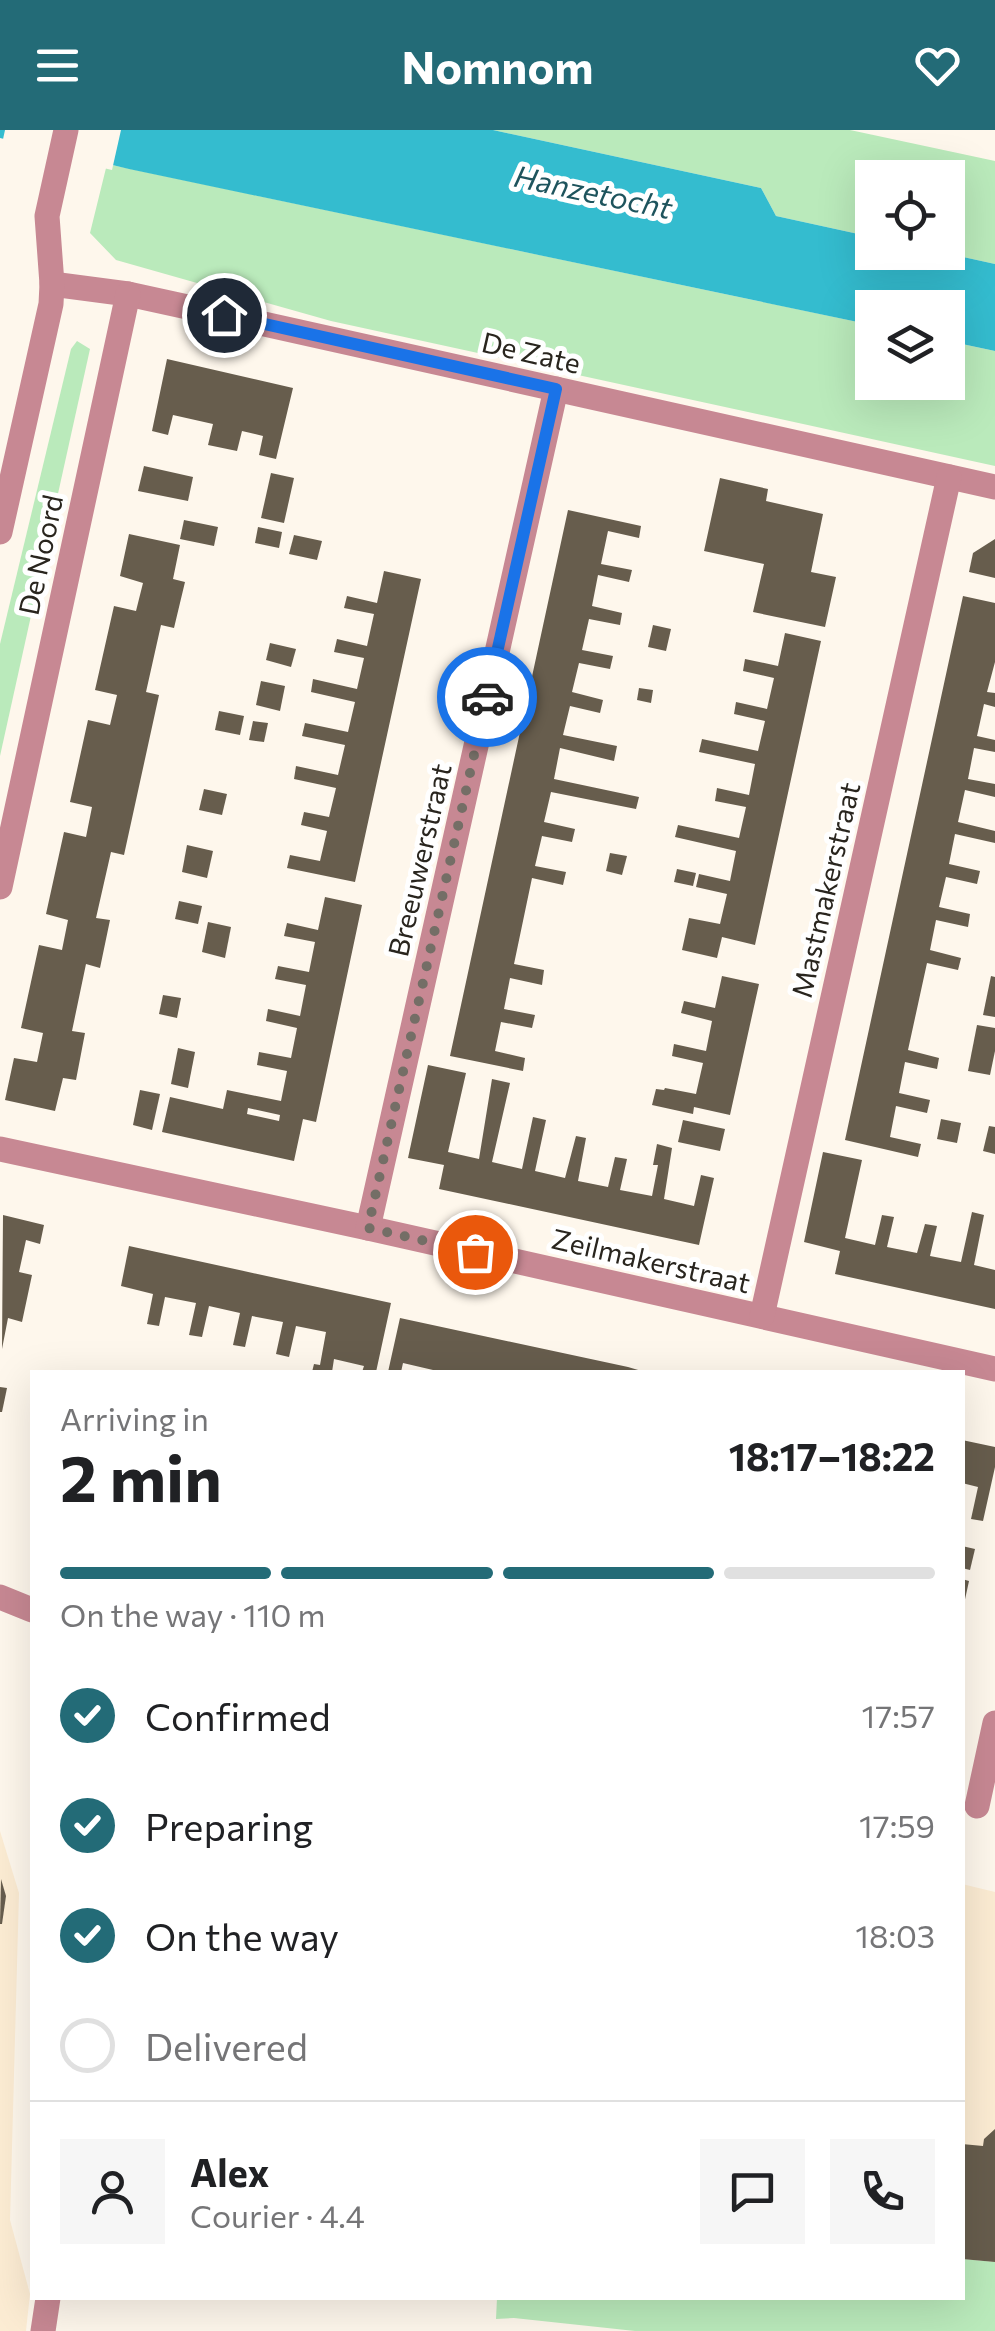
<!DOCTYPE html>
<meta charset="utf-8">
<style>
body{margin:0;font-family:Commissioner,sans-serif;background:#f6f6f6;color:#202124;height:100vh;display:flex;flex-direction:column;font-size:38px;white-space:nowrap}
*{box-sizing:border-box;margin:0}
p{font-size:32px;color:#757577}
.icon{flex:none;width:55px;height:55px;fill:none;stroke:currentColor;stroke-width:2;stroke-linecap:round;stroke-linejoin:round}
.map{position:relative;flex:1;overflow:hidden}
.side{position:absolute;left:30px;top:1240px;width:935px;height:930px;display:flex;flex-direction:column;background:#fff;border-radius:0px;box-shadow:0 10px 40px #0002}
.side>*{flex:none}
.tools{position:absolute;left:855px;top:30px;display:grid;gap:20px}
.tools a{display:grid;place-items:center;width:110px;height:110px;border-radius:0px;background:#fff;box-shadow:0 10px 40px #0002;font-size:50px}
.pin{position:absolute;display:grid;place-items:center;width:85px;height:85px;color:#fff;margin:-42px;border:5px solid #fff;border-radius:50%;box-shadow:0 2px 10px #0007}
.courier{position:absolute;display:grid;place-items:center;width:100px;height:100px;margin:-50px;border:8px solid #1a73e8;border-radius:50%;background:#fff;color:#222;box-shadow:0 2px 12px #0007}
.overview em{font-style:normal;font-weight:700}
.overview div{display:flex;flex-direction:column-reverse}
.overview{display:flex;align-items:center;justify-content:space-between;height:170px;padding:0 30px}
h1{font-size:65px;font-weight:700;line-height:75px}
.bar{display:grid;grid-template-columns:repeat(4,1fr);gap:15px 10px;align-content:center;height:120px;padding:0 30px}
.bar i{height:12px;border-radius:8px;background:#e0e0e0}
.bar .on{background:#236b77}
.bar p{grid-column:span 4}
.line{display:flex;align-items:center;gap:25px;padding:0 30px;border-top:2px solid #e0e0e0}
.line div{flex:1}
.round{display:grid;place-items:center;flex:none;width:105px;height:105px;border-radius:0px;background:#f6f6f6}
ol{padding:0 30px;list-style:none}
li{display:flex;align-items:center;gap:30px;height:110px}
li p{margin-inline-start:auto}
li .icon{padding:10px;border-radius:50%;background:#236b77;color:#fff;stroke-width:4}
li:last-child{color:#757577}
li i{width:55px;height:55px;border:5px solid #e0e0e0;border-radius:50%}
header{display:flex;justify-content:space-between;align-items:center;height:130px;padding:0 30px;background:#236b77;color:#fff;font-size:45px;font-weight:700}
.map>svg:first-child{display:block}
</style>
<header><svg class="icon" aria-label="menu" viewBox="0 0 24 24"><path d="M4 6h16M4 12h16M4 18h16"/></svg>Nomnom<svg class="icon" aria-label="heart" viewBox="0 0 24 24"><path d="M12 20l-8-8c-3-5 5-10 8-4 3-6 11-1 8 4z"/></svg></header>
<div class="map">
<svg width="995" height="2201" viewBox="0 0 995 2201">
<rect width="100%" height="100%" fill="#fef7ec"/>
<g fill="#fcecd3">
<path d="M0,1701L19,1763L10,2090L30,2164L26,2201H0Z"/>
<path d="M962,1754L995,1762V2132L963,2128Z"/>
</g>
<g fill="#baeabb">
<path d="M493,0H850L995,31V134L945,123L948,48H872V107L776,86L761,58Z"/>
<path d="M107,34L872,195V252H948V211L995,221V336L331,191L116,130L90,103Z"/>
<path d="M77,211L90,219L0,626V514L71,219Z"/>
<path d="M963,2129L995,2132V2201H635L514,2188L496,2189L497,2168H962Z"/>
</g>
<path fill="#34bccf" d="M0,0H493L761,58L776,86L872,107V122L945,123L995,134V221L948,211V178H872V195L129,39L0,8Z"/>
<path fill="#fef7ec" d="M5,0H121L112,40L2,14Z"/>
<g fill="#675d4d" fill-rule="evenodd">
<path d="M167,229L293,258L276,329L259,325L263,306L242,301L237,321L208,315L213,294L173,285L168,305L152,301Z"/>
<path d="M144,336L193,347L188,371L138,361Z"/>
<path d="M271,343L294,348L284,393L261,388Z"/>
<path d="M720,348L768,359L766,371L823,384L811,442L836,447L825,497L753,482L764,434L704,421Z"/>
<path d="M568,380L641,396L639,408L608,401L601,434L632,440L629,452L598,445L592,476L622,483L620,495L589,489L582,520L613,526L610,539L579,533L572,562L603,570L600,583L570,576L563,605L617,616L614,631L560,618L554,649L639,667L636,679L551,662L544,692L575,699L572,712L542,706L535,736L566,742L563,755L532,748L514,834L544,840L542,855L510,848L504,879L535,885L532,898L501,892L495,921L525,928L523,941L450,926Z"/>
<path d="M184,390L218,397L214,416L180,409Z"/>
<path d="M258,397L282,402L279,418L255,413Z"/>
<path d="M129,404L180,415L173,449L185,452L174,498L161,495L146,562L159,565L124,725L111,722L96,788L110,790L100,838L86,834L72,901L85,903L76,950L63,948L55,981L5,970L14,928L37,932L43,903L21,898L39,815L62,820L68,790L46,784L64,702L86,707L92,677L70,672L88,590L110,595L117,565L95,560L114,476L136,481L143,453L120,446Z"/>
<path d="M294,405L322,411L317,430L289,424Z"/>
<path d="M995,409V448L969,442L973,423Z"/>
<path d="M384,441L421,449L355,752L287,738L290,725L320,731L327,701L301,695L304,682L329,687L336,658L294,649L296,636L338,645L345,615L302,606L305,593L348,602L355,572L311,562L313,549L357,559L364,528L334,522L337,509L367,516L374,484L344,478L347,466L377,473Z"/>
<path d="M963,466L995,473V532L987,562L995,563V577L984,574L977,606L995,610V622L974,618L968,649L995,654V667L965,660L958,692L995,701V713L955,704L949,734L980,741L977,754L946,747L939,777L970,784L968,797L936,790L930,820L961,828L958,840L927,833L908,920L939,928L937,939L905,932L899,963L930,970L927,983L896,976L890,1007L921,1014L918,1027L845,1010Z"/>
<path d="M653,495L671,499L666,521L648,517Z"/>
<path d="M785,503L821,511L755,815L722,807L717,828L682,820L689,788L720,794L727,764L696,757L699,744L730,751L736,721L675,707L678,695L739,708L746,677L715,671L717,658L749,665L755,634L699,622L702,609L758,621L765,591L734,584L736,572L767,579L774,548L743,541L745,529L778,536Z"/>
<path d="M270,513L296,519L291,537L266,530Z"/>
<path d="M261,551L285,556L280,581L256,575Z"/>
<path d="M639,558L653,560L651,573L637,570Z"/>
<path d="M219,581L244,586L240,605L215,600Z"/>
<path d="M253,591L268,593L264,612L249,610Z"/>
<path d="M204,659L227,664L222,685L199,680Z"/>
<path d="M187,715L213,721L207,748L182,742Z"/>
<path d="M610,723L627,726L622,745L606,741Z"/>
<path d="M677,739L696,743L693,756L674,752Z"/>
<path d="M325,767L362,775L316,992L303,989L294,1031L162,1002L170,967L223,979L227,960L281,971L287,941L257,935L259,922L291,928L297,898L266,891L268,879L300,886L306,855L275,849L278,836L309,842L315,812L284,806L287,793L318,800ZM248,978L280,985L279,991L247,984Z"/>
<path d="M179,771L202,776L198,794L175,789Z"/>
<path d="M208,792L231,797L225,828L202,822Z"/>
<path d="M722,846L759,854L730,985L694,977L693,984L652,975L656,959L664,960L665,958L696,964L703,933L672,926L674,914L706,921L712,891L681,883L684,871L715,878Z"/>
<path d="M991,846L995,847V887L983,885Z"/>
<path d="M163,865L181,868L177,888L159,884Z"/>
<path d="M977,895L995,898V921L990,945L968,941Z"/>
<path d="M178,918L195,922L188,958L171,954Z"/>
<path d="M428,935L466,943L448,1022L479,1029L492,949L510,953L492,1032L522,1039L533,987L546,990L535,1041L565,1048L576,1006L586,1008L578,1051L608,1057L615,1027L627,1029L620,1060L652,1066L658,1035H653L657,1014L672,1018L664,1069L694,1076L701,1045L714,1048L699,1115L439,1059L444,1035L408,1028Z"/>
<path d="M140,960L160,964L152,1000L133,995Z"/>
<path d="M941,989L961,993L957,1013L937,1009Z"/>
<path d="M683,990L725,999L720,1021L678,1012Z"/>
<path d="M989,996L995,997V1024L983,1021Z"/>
<path d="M823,1022L862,1030L845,1108L875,1115L882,1085L894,1087L887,1117L917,1123L925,1094L937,1096L930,1126L961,1132L972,1082L984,1085L974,1135L995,1140V1179L835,1144L840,1121L804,1112Z"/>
<path d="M3,1085L44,1095L40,1114L26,1110L19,1142L32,1145L22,1192L8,1188L2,1219Z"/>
<path d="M129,1116L391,1173L376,1242H362L364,1236L334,1229L332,1242H312L314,1234L320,1235L326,1202L296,1196L289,1227L276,1224L283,1192L252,1186L245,1217L233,1215L240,1183L209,1176L202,1207L189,1205L196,1173L165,1167L159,1196L147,1194L153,1164L121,1156Z"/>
<path d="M400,1188L628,1237L645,1242H433V1240L403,1233L401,1242H388Z"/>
<path d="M0,1257L7,1258L2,1282H0Z"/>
<path d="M962,1310L995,1317V1337L983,1391L971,1389L978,1357L962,1353Z"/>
<path d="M962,1416L975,1419L970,1440L962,1438Z"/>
<path d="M962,1449L969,1451L964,1474H962Z"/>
<path d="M1,1749L6,1766L2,1794H0Z"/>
<path d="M995,1999V2132L962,2129V2014L983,2016L984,2009Z"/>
</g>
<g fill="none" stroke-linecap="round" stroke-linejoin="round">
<g stroke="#c78893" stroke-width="25">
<path d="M52,154L128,164L224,185L995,357"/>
<path d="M0,402L51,174L52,154L47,86L66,0"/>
<path d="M0,757L128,164"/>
<path d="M0,1019L368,1098L995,1239"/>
<path d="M368,1098L556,259"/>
<path d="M762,1186L949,347"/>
<path d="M0,1467L32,1480"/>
<path d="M977,1676L995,1593"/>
<path d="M43,2201L48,2168"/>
</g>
</g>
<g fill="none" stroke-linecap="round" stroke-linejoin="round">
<path stroke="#746e66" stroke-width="10" stroke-dasharray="0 18" d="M475,1122L368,1098L487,567"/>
<path stroke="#1a73e8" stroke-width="12" d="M224,185L556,259L487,567"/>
</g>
<g text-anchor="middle" stroke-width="10" stroke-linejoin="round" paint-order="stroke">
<g font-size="28" fill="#29251e" stroke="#fff">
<text transform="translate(531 223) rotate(13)" y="10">De Zate</text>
<text transform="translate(41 425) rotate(-78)" y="10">De Noord</text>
<text transform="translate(420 730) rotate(-77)" y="10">Breeuwerstraat</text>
<text transform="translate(826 760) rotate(-77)" y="10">Mastmakerstraat</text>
<text transform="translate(651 1131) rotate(13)" y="10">Zeilmakerstraat</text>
</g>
<g font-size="30" font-style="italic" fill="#1e545d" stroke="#fff">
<text transform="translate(593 63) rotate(12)" y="10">Hanzetocht</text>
</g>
</g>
</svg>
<div class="tools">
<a><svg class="icon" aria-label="locate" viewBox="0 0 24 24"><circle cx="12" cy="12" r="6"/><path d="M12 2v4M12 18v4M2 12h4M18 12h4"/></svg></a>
<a><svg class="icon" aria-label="layers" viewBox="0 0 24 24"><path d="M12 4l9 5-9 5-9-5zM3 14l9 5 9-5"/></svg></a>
</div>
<div class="pin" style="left:475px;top:1122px;background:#ea580c"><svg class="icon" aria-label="bag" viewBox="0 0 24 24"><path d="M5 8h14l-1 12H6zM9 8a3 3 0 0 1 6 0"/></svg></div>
<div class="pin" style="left:224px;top:185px;background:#1f2937"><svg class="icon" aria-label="home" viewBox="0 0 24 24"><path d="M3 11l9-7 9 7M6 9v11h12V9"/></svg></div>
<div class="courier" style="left:487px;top:567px"><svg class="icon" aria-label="car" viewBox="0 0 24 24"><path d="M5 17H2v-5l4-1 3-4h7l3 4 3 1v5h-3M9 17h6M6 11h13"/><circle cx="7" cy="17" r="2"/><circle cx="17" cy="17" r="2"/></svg></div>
<section class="side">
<div class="overview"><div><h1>2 min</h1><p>Arriving in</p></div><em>18:17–18:22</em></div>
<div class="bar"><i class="on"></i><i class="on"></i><i class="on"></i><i></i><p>On the way · 110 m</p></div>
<ol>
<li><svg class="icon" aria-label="check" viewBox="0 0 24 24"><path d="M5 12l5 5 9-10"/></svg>Confirmed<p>17:57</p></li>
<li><svg class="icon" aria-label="check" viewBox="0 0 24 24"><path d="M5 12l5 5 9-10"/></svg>Preparing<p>17:59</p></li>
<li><svg class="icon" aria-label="check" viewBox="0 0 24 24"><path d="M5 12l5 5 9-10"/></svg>On the way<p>18:03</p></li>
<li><i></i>Delivered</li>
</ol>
<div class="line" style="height:180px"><a class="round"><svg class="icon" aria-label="person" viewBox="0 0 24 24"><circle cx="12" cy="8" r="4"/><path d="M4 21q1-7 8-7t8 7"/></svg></a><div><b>Alex</b><p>Courier · 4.4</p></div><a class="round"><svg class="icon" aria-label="chat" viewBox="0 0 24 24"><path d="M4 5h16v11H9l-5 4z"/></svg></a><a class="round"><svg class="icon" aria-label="phone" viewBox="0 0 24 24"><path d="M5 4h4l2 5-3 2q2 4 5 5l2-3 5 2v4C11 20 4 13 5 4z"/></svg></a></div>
</section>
</div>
